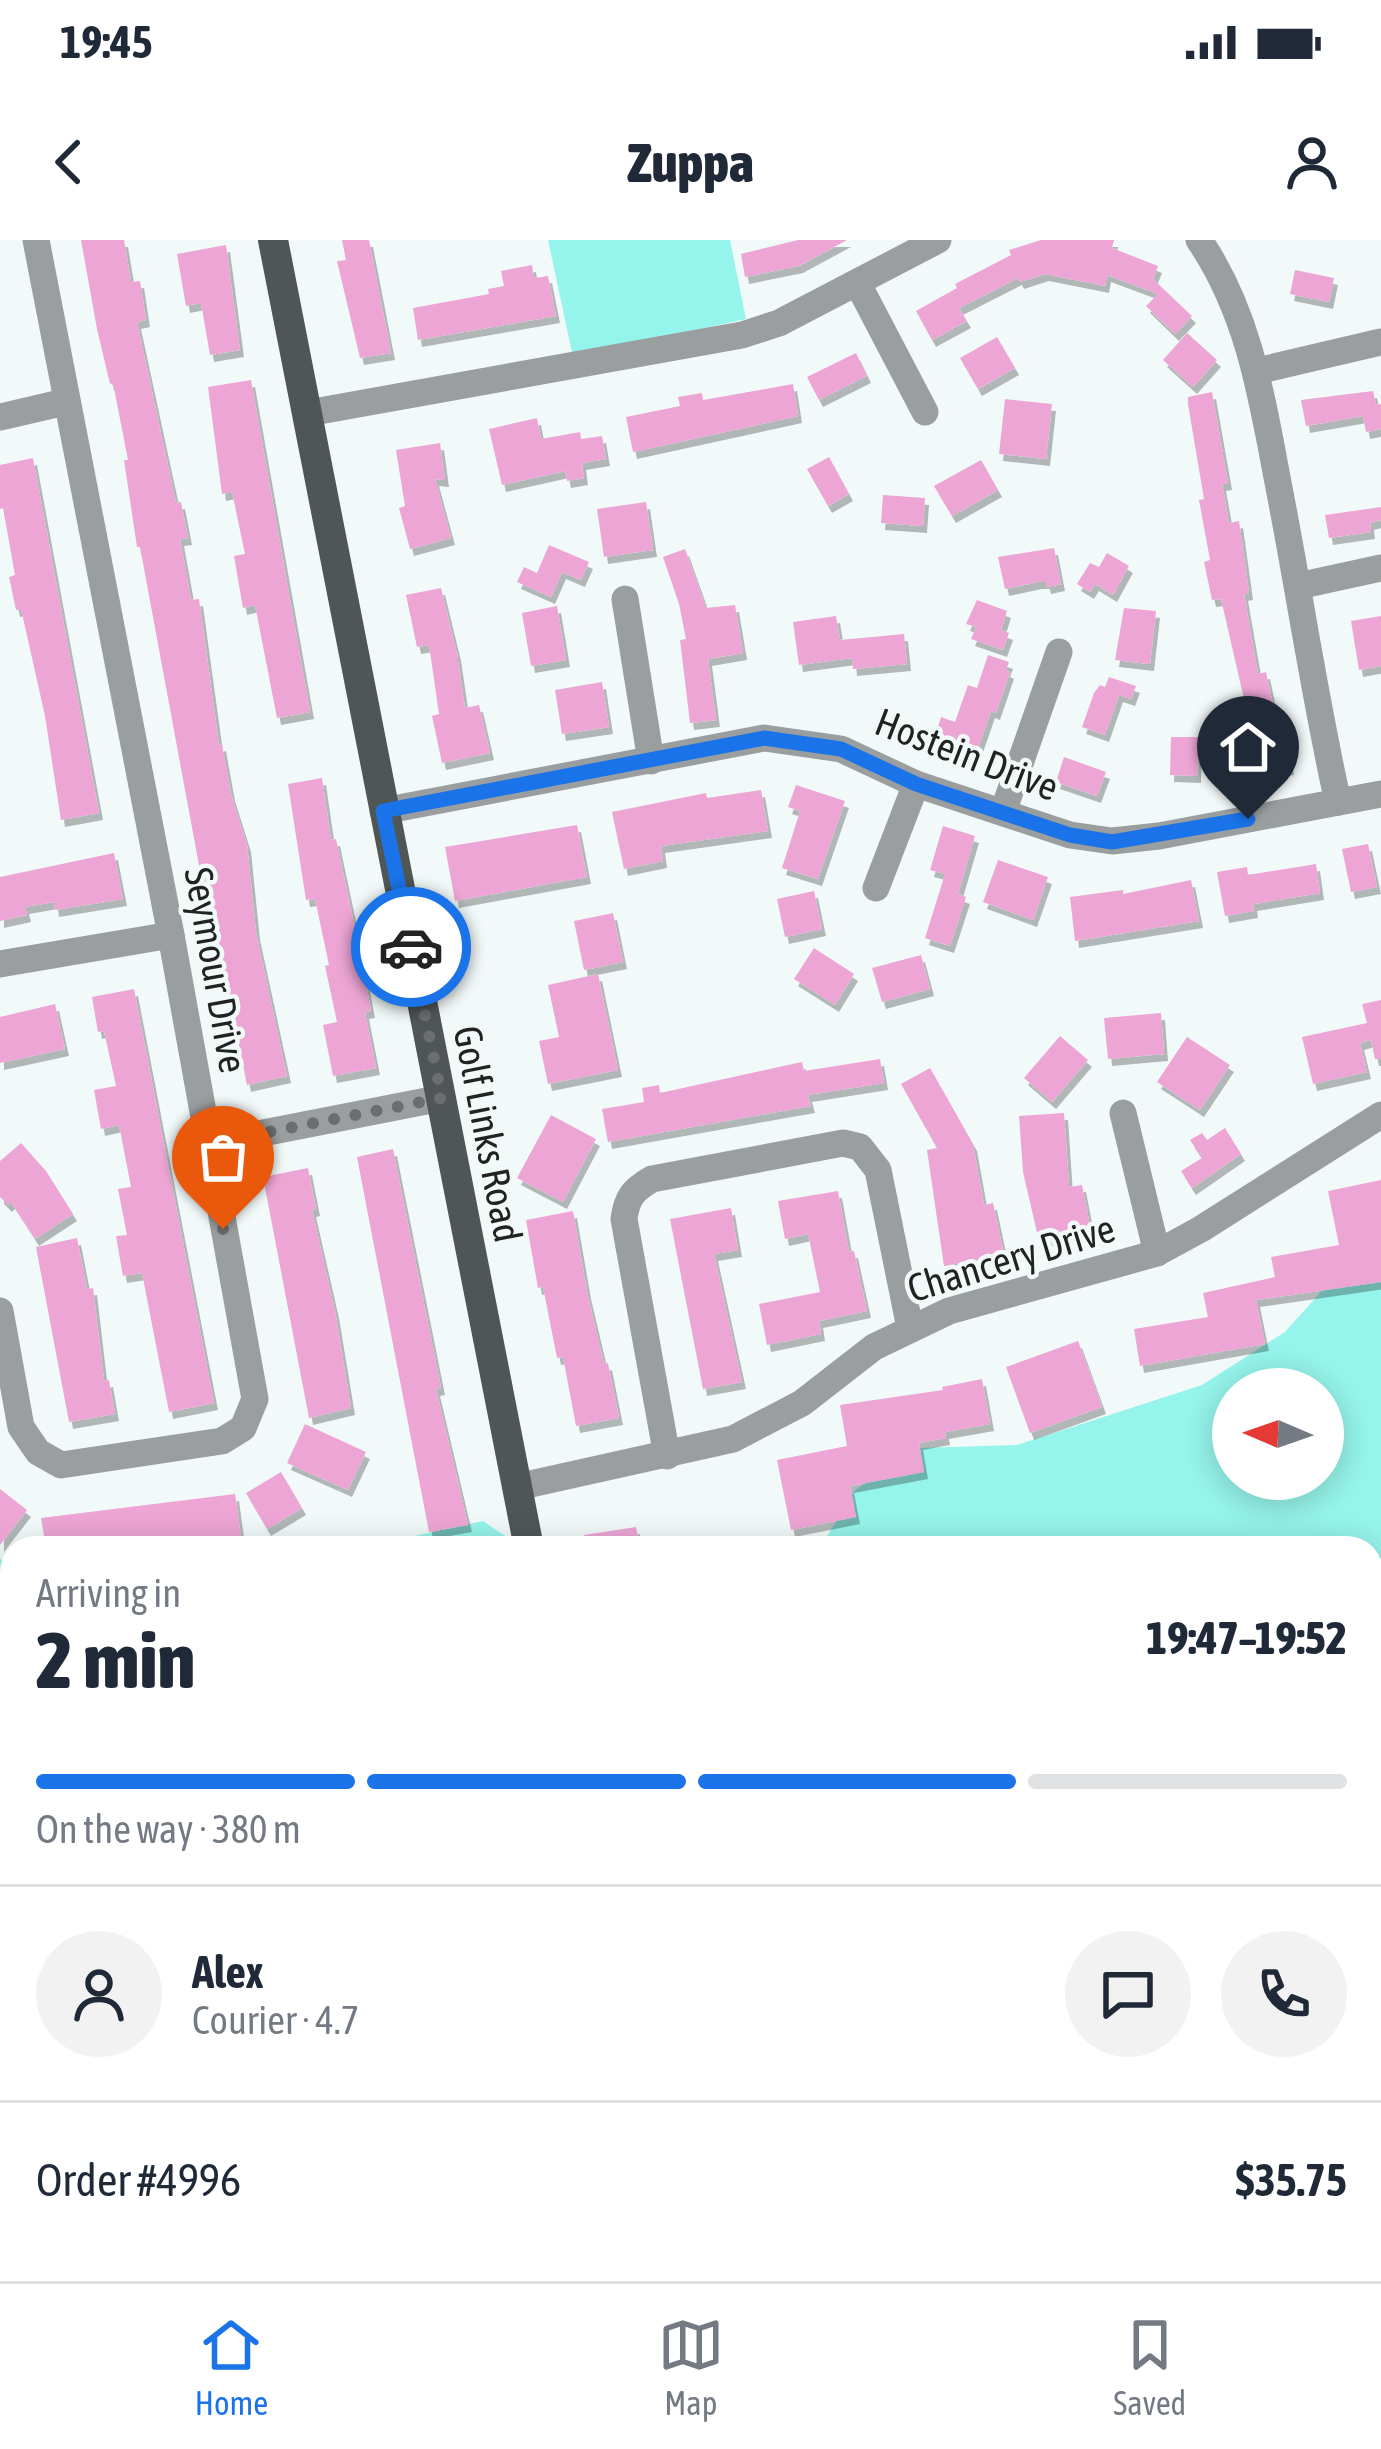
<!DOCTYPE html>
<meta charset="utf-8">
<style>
body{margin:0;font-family:"Asap Condensed",sans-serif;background:#f2f2f3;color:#1f2937;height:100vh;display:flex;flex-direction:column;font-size:45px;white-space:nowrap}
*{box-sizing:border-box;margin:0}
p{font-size:39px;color:#747a83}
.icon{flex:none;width:66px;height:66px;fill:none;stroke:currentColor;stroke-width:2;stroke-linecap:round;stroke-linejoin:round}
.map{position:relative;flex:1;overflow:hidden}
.panel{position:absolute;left:0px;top:1296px;width:1383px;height:747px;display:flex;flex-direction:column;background:#fff;border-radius:36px 36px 0 0;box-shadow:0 6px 30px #0003}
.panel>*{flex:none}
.needle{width:78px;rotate:272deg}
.controls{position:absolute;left:1212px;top:1128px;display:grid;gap:24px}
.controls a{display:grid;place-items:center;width:132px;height:132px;border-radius:50%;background:#fff;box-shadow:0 6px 30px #0003;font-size:60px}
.pin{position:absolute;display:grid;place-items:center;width:102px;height:102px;color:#fff;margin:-123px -51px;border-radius:50% 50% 50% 0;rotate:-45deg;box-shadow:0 0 12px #0007}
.pin .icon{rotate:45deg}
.courier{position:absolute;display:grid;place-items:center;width:120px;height:120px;margin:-60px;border:9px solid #1a73e8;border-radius:50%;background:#fff;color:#222;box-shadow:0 3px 15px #0007}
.summary em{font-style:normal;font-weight:800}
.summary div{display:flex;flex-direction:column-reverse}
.summary{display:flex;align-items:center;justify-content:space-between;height:204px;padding:0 36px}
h1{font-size:78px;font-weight:800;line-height:90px}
.bar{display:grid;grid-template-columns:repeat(4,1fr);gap:18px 12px;align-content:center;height:144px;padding:0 36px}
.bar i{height:15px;border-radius:9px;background:#e0e1e3}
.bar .active{background:#1a73e8}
.bar p{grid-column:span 4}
.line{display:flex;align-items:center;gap:30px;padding:0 36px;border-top:3px solid #e0e1e3}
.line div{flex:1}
.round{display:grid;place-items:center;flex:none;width:126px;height:126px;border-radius:63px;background:#f2f2f3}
.status{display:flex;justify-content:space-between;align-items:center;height:84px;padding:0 60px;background:#fff;direction:ltr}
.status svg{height:33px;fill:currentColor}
header{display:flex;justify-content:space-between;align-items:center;height:156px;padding:0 36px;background:#fff;font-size:54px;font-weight:800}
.dock{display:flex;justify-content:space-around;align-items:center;height:168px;border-top:3px solid #e0e1e3;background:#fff;font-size:33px;color:#747a83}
.dock a{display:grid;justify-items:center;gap:6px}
.dock .active{color:#1a73e8}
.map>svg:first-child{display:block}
</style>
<div class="status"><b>19:45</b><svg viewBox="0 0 49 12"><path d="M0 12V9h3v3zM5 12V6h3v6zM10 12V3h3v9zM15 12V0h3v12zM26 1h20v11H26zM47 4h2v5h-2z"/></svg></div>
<header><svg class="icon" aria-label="back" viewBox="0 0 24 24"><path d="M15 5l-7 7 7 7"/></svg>Zuppa<svg class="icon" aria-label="person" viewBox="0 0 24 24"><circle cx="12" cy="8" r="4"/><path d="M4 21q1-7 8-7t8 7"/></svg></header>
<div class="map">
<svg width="1381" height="2041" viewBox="0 0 1381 2041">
<defs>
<filter id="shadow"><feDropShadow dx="4" dy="7" stdDeviation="0" flood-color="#0004"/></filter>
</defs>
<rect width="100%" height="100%" fill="#f2faf9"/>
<g fill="#95f4eb" fill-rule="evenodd">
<path d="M548,0H730L746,79L573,117Z"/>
<path d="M1381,995V2041H710L708,2031H1371V1308H820L855,1250L919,1208L1017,1205L1202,1145L1285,1092L1355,1014ZM1233,1149H1323V1239H1233Z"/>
<path d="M483,1281L523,1308H359Z"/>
<path d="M0,1319L12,1322V2031H82L80,2041H0Z"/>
</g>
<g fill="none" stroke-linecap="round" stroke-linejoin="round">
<g stroke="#41b6ac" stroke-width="6">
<path d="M0,1542L12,1544"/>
<path d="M1371,1704L1381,1708"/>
<path d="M1371,1776L1381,1784"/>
</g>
</g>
<g fill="#eda5d5" filter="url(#shadow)">
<path d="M81,0H124L131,42L140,41L146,80L137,82L176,263L181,262L188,298L180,299L191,360L199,359L219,505L222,504L231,554L247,605L256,693L287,836L247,845L207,647H203L140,307H137L124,220H128L113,143L110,144L97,89Z"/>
<path d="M342,0H369L391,113L360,118L337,21L346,20Z"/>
<path d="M798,0H847L799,26L745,37L741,14Z"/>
<path d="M1041,0H1114L1112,8L1158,26L1153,39L1192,76L1175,94L1146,66L1158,54L1107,35L1105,46L1045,34L1020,42L1018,38L959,68L967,81L932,100L916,71L957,48L955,44L1011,15L1009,10Z"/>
<path d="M226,5L240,110L210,115L201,63L186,66L177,14Z"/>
<path d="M532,25L534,38L548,36L556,76L418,100L413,68L489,54L488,49L504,46L501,31Z"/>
<path d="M1295,30L1334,38L1329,62L1290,54Z"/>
<path d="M1187,93L1217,120L1193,147L1163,120Z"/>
<path d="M997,97L1015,128L978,149L960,118Z"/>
<path d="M856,113L867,136L819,160L807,137Z"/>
<path d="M251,140L310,472L277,478L255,365L243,368L234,316L245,314L232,252L222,254L208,147Z"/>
<path d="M793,144L798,176L633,212L626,177L680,166L678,157L702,153L703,160Z"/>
<path d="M1373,151L1376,165L1381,164V189L1366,192L1363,176L1306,186L1301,160Z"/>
<path d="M1212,152L1228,243L1222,244L1229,283L1239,281L1242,302L1249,353L1244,354L1258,434L1266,432L1281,503L1285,502L1290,528L1234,538L1229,512L1255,507L1221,359L1212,360L1204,322L1210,320L1199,260L1204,259L1188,164V157Z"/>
<path d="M1005,159L1052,164L1046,219L999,214Z"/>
<path d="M537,178L541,199L580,192L581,199L602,196L606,219L582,223L584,238L567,241L565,231L502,245L489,189Z"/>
<path d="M440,203L445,240L435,239L451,298L410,309L399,268L405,266L396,210Z"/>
<path d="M829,217L849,254L828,266L807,229Z"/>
<path d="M33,218L99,573L61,580L45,476L21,369L16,370L9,337L15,335L3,268L0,269V225Z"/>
<path d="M981,220L998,250L952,276L934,246Z"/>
<path d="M883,255L925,258L923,286L881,283Z"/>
<path d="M646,262L653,310L604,317L597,269Z"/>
<path d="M1381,267V280L1370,283L1371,292L1329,298L1325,275Z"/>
<path d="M549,305L589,322L581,340L562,332L551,357L517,342L524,327L537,333Z"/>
<path d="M1054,308L1061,344L1047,347L1046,342H1038L1005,349L998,317Z"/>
<path d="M685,309L706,368L735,365L743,413L708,419L716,480L690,483L680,400L686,399L679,364L663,317Z"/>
<path d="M1107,313L1129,326L1113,355L1095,344L1090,352L1077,344L1090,323L1099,327Z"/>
<path d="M441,348L457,414L465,468L479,465L490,513L442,523L432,476L439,474L429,405L417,407L406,355Z"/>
<path d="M977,360L1007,371L1001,390L1009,393L1003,410L971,399L976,387L966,384Z"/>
<path d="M557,366L566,420L531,426L522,373Z"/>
<path d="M1124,368L1156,371L1150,424L1115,420Z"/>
<path d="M836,376L840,400L904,394L907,424L853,429L852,418L799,425L793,382Z"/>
<path d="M1381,376V426L1359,430L1351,381Z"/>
<path d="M988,415L1009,422L1006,430L1010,432L996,473L991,471L976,514L934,500L941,477L955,482L968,445L977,448Z"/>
<path d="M1109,437L1136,446L1131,459L1119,455L1105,495L1082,487L1094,453L1100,445L1105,447Z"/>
<path d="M602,442L609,487L562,494L555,450Z"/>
<path d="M1171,497H1198L1197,536L1170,535Z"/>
<path d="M1064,517L1106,532L1097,556L1056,542Z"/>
<path d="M322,538L331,600L336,599L360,712L371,771L365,772L376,828L333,836L323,785L337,782L325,726L329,725L315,659L306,660L288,544Z"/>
<path d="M796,545L845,561L818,639L782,628L800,571L788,567Z"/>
<path d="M761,550L768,591L661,606L663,621L624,629L612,572L706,553L707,558Z"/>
<path d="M577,585L587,637L455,661L445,607Z"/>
<path d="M943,586L975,596L958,654L966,657L950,706L925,698L945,634L930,630Z"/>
<path d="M1368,604L1377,647L1351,652L1342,609Z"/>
<path d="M114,613L123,659L55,670L54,662L25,667L27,675L0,681V637Z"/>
<path d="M998,620L1048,637L1033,680L983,662Z"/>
<path d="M1316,624L1320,653L1253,664L1254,671L1225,676L1217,632L1247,627L1248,635Z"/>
<path d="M1191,640L1199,681L1075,701L1070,657L1123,650V654Z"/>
<path d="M814,651L822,689L785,697L777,659Z"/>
<path d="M613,673L623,722L584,730L574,681Z"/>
<path d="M814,708L854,734L835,765L794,739Z"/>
<path d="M921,715L930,749L882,762L872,728Z"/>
<path d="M598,734L618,830L548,844L539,801L559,797L548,745Z"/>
<path d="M134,749L214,1163L169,1172L142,1033L123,1036L116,996L127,995L118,949L131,947L119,885L101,889L94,850L116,846L104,791L98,792L92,757Z"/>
<path d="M1381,760V819H1375L1371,800L1360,803L1367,832L1313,844L1302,797L1367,783L1362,764Z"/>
<path d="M55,764L65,809L0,823V777Z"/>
<path d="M1161,773L1164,814L1108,819L1104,778Z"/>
<path d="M1060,796L1088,820L1052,862L1024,838Z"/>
<path d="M1187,797L1230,825L1200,870L1157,842Z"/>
<path d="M880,819L884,843L808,855L811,866L608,902L602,869L644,862L642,848L659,845L660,853L802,822L804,831Z"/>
<path d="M930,828L973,904L984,965L993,963L1004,1015L944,1026L927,910L937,908L901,844Z"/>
<path d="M1064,873L1069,947L1082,945L1091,991L1039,1001L1023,932L1019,876Z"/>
<path d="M551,875L596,899L563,962L517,938Z"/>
<path d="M1225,888L1241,914L1192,948L1181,931L1202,918L1190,900L1202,893L1207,900Z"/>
<path d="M21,903L46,931L73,974L35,999L11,962L8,965L0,957V921Z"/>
<path d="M393,909L441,1148L436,1149L468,1285L429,1292L357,917Z"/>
<path d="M308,928L316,969L312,970L335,1071L351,1168L309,1178L263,937Z"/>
<path d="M1381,940V1042L1256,1060L1265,1104L1140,1126L1134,1089L1208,1077L1203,1053L1275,1037L1271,1017L1339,1005L1328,951Z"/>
<path d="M838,951L849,1012L854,1011L867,1071L819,1081L821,1094L767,1105L759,1064L820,1052L808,994L785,999L778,961Z"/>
<path d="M731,968L738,1010L714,1014L742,1142L703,1149L670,979Z"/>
<path d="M573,971L587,1052L604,1124L608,1123L619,1178L576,1186L563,1117L557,1118L543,1047L538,1048L526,980Z"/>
<path d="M77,998L87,1049L93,1048L104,1141L109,1140L115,1174L69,1182L36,1007Z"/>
<path d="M1078,1101L1102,1167L1030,1193L1006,1127Z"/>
<path d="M982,1139L990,1184L945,1192L946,1198L919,1203L924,1232L850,1246L856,1277L791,1290L777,1220L847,1206L840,1165L943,1150L942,1147Z"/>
<path d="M305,1184L366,1212L348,1250L287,1223Z"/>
<path d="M281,1232L302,1268L267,1289L246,1253Z"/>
<path d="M0,1249L27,1270L0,1305Z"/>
<path d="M235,1254L241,1298L156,1308H46L41,1278Z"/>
<path d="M636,1287L640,1308H586L584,1295Z"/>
</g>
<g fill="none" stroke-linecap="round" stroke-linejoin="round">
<g stroke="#9b9e9e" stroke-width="27">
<path d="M1199,0C1251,76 1263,165 1280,253C1300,356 1315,459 1338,562"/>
<path d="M858,44L925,172"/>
<path d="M1257,131L1381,102"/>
<path d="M308,173L742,95L779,83L938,0"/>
<path d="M0,177L65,162"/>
<path d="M1298,346L1381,328"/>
<path d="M625,359L651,521"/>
<path d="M383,571L764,498L841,509L916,544L1070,595L1112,601L1159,596L1381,554"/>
<path d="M1003,572L1059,412"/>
<path d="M876,648L916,544"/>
<path d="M0,724L171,695"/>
<path d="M1123,873L1157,1013"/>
<path d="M207,904L442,858"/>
<path d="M0,1071L21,1187L38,1212L61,1225L222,1201L243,1188L255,1159L171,695L36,0"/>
<path d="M667,1216L624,979C627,957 633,950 652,939L843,903L860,907L878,930L910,1088"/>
<path d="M517,1247L733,1199L802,1163L874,1107L949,1071L1157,1013L1201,989L1381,875"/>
</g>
<g stroke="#505555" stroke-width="30">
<path d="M273,0L529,1308"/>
<path d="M673,2031L675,2041"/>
</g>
</g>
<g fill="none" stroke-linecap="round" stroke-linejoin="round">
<path stroke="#6a6e6e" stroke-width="12" stroke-dasharray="0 21.6" d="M223,989L207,904L442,858L411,707"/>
<path stroke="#1a73e8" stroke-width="15" d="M411,707L383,571L764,498L841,509L916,544L1070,595L1112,602L1248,579"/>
</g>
<g text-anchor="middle" stroke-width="9" stroke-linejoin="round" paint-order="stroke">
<g font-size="39" fill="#212323" stroke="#f2faf9">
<text transform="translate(967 514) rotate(21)" y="14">Hostein Drive</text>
<text transform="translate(216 730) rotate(80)" y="14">Seymour Drive</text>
<text transform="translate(488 894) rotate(79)" y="14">Golf Links Road</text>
<text transform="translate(1011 1018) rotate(-17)" y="14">Chancery Drive</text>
</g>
</g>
</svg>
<div class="controls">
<a><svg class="needle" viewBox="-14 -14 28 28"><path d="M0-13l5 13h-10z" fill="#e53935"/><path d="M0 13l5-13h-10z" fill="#747a83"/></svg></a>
</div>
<div class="pin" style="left:223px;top:989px;background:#ea580c"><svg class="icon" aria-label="bag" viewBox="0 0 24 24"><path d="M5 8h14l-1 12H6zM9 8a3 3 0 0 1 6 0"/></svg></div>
<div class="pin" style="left:1248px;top:579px;background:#1f2937"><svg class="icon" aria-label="home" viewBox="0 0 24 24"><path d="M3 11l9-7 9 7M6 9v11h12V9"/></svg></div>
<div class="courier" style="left:411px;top:707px"><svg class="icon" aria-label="car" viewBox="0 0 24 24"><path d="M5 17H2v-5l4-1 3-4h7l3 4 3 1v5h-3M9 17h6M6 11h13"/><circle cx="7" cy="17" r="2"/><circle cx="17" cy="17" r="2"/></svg></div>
<section class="panel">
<div class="summary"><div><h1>2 min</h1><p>Arriving in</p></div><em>19:47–19:52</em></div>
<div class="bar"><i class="active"></i><i class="active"></i><i class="active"></i><i></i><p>On the way · 380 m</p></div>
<div class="line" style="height:216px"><a class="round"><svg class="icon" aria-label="person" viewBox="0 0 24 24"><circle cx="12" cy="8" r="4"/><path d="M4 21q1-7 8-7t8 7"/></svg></a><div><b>Alex</b><p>Courier · 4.7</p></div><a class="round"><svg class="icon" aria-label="chat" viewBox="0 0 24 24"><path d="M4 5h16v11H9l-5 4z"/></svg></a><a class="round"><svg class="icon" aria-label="phone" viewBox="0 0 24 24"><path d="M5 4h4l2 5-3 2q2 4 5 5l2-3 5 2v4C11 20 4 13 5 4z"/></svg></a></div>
<div class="line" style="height:156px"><div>Order #4996</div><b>$35.75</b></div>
</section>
</div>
<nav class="dock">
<a class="active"><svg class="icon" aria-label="home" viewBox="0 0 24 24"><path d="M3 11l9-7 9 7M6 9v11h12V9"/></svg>Home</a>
<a><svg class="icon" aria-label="map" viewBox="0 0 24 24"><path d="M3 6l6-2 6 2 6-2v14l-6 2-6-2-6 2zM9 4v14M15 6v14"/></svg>Map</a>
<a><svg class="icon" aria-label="saved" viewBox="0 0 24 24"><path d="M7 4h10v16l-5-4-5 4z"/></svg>Saved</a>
</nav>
